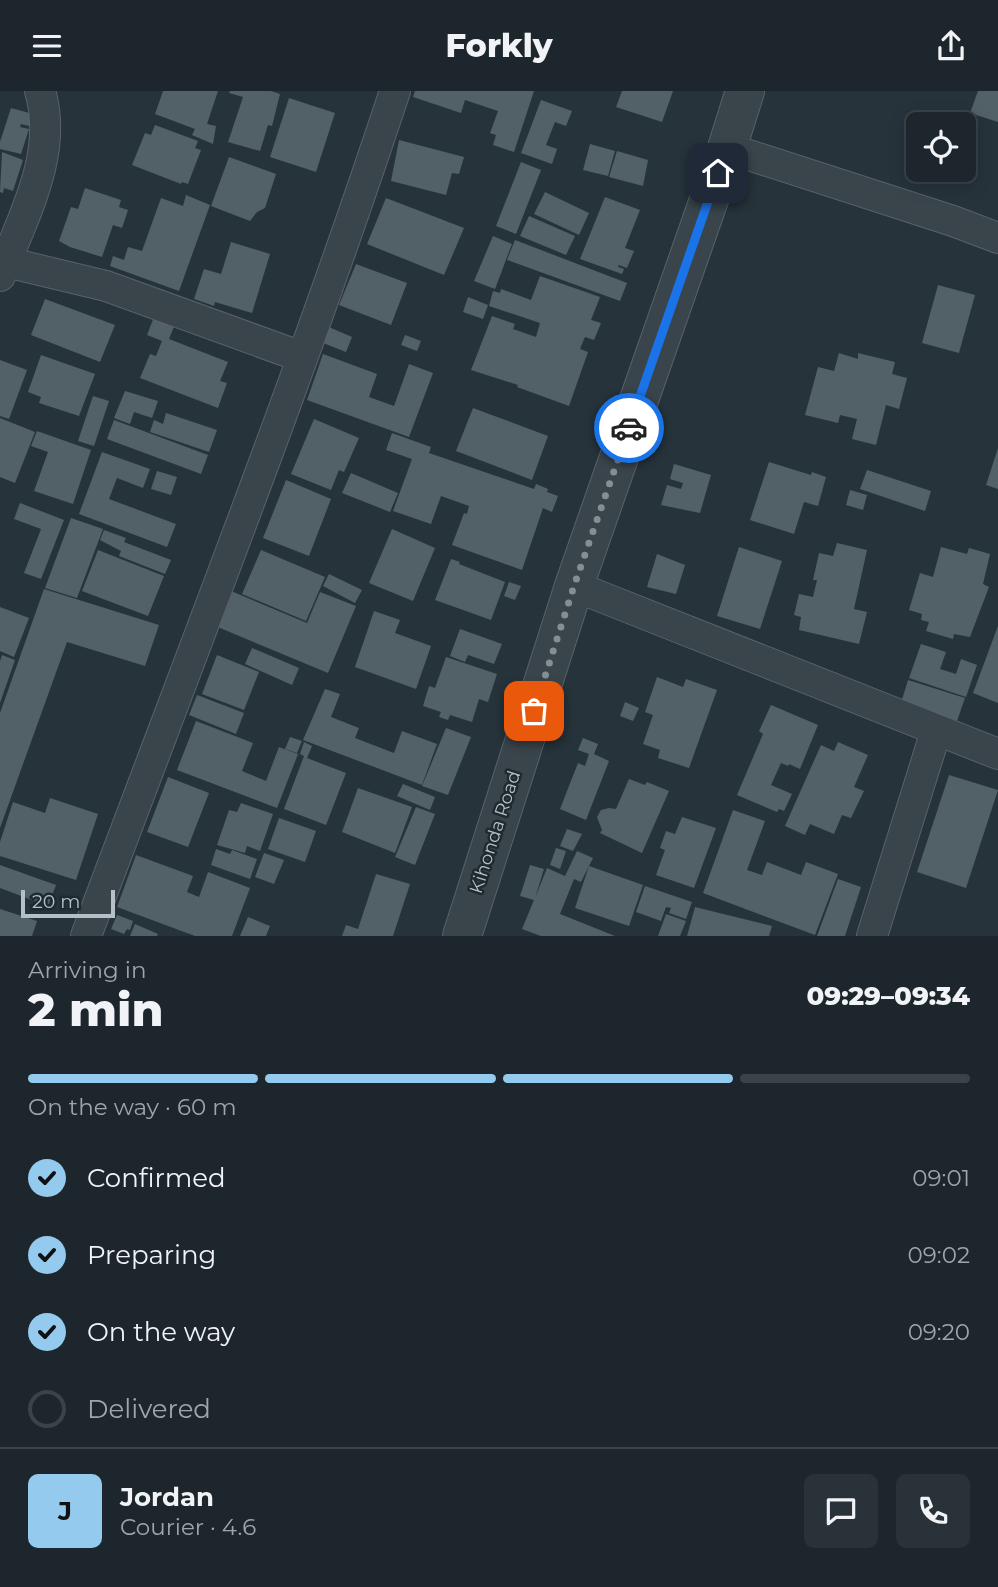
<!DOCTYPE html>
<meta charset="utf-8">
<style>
body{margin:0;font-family:Montserrat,sans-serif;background:#293238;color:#f1f3f6;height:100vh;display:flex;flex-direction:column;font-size:26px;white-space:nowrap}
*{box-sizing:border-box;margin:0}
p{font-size:23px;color:#a0a5a9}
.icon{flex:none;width:38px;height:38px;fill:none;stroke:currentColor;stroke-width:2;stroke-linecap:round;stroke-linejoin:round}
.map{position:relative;height:845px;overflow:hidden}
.panel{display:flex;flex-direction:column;background:#1c262c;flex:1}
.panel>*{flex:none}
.controls{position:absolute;left:906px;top:21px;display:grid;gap:14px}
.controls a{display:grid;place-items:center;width:70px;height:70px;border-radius:10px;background:#1c262c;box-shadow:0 4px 18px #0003,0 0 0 2px #3a4348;font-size:35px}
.scale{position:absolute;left:21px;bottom:18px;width:94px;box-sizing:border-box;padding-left:7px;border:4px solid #b5c0c6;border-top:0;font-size:19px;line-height:24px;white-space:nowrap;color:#b5c0c6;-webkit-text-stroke:5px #1f2a30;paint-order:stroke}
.pin{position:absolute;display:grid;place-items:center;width:60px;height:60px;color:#fff;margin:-30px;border-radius:14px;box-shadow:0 4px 10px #0006}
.courier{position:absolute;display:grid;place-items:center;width:70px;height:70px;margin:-35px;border:5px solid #1a73e8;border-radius:50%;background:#fff;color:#222;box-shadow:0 2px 9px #0007}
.summary em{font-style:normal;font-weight:800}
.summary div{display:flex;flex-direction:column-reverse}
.summary{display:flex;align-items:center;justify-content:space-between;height:119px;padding:0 28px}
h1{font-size:46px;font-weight:800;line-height:52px}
.bar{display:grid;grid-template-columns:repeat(4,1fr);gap:10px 7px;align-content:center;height:84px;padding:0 28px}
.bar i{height:9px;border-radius:5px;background:#3a4348}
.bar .current{background:#94caed}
.bar p{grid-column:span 4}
.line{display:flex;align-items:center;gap:18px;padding:0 28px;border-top:2px solid #3a4348}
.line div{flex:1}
.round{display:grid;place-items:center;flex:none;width:74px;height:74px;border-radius:10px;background:#293238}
ol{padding:0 28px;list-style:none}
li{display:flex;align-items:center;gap:21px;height:77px}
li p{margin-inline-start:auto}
li .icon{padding:7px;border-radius:50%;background:#94caed;color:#111;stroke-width:4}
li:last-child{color:#a0a5a9}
li i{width:38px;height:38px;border:4px solid #3a4348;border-radius:50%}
header{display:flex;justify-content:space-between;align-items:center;height:91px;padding:0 28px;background:#1c262c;font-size:32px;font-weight:800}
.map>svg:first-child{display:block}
</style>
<header><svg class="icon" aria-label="menu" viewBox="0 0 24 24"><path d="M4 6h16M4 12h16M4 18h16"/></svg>Forkly<svg class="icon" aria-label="share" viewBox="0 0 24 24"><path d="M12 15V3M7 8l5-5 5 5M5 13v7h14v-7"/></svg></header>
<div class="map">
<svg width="998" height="845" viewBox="0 0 998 845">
<rect width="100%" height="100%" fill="#26333b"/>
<g fill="#526168">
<path d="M163,0H218L207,33L216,35L213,53L192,44L195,38L155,23Z"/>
<path d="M230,0H271L280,3L272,35L268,34L260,60L228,51L243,6L229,2Z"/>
<path d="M415,0H534L514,61L493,54L496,44L490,42L498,20L465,9L461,22L413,6Z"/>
<path d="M622,0H673L662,31L616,16Z"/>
<path d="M978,0H998V31L970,22Z"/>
<path d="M289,7L335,22L316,81L270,66Z"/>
<path d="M541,9L572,20L566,35L555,31L546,54L557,58L552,73L521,62Z"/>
<path d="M11,17L33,23L29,35L21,33L20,36L29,38L21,63L0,58V51Z"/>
<path d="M155,34L198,50L195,57L201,59L188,93L182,91L181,93L132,74L145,42L151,44Z"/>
<path d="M399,49L464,66L459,83L452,82L446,104L391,90Z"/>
<path d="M590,53L615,60L608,85L583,79Z"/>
<path d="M617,60L648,69L643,95L609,86Z"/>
<path d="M2,61L23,69L13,100L4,97L3,102L0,101Z"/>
<path d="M229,66L276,83L265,117L257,121L250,130L211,115Z"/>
<path d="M521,71L541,79L516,143L496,135Z"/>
<path d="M85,97L121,109L119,116L128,119L122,137L113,134L102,166L70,156L59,150L71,116L78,118Z"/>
<path d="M545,101L589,122L579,144L534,123Z"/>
<path d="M186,104L210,114L179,200L110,175L113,165L124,169L128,156L142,160L161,107L183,115Z"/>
<path d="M605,106L640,119L625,157L634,160L627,177L619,174L618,176L624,178L622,183L580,168Z"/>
<path d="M386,107L464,137L444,184L367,153Z"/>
<path d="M529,125L575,145L566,164L520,145Z"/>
<path d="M493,145L512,153L495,198L474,190Z"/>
<path d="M515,149L627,192L620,210L507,169Z"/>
<path d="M231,151L270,163L252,222L215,211L214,215L194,208L204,178L221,183Z"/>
<path d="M356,173L407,192L391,234L339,214Z"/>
<path d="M540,185L600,206L591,229L601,232L594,249L585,246L584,248L580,258L588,261L569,315L517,296L518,294L471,279L492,225L515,233L513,238L536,246L540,232L489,215L493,200L500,202L501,198L531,209Z"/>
<path d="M938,194L975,204L959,262L922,252Z"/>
<path d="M468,206L488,214L483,228L463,221Z"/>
<path d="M45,208L115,234L100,271L31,244Z"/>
<path d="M154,226L175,233L169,248L228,271L220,290L227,292L218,317L140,287L150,263L156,265L162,250L147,244Z"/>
<path d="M324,234L352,246L346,261L318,250Z"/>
<path d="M405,244L421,250L417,260L401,254Z"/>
<path d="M839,262L858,268V262L895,271L892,283L907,287L899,318L886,314L876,354L852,348L857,328L840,324L838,332L805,324L818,276L834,280Z"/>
<path d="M323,263L377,283L369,306L394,315L409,273L433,282L409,346L307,309Z"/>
<path d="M41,264L95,283L79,325L39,312L41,306L28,301Z"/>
<path d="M0,269L27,279L9,328L0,325Z"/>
<path d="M125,300L158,310L152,327L134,321L130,333L114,327Z"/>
<path d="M93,305L109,310L94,355L78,350Z"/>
<path d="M473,317L548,345L532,389L456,360Z"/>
<path d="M166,322L217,339L209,361L150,341L154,329L163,333Z"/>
<path d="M0,327L35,341L15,392L0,386Z"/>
<path d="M314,328L359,347L344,381L339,379L331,399L291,383Z"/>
<path d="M114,329L208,364L201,383L107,348Z"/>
<path d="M37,340L91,359L73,413L34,400L48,361L31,355Z"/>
<path d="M392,342L431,356L429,362L534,398L536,393L548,398L547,401L558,405L552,421L543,417L522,479L452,454L464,422L467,423L469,415L441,405L431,433L393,420L412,368L386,359Z"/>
<path d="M998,357V398L986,394Z"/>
<path d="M102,361L150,378L143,397L117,387L109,408L176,433L167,456L79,423Z"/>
<path d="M769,371L811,384L812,381L826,386L818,415L804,411L794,443L750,429Z"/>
<path d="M674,373L711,384L700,422L661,414L667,394L681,398L683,392L670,388Z"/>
<path d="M867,379L931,400L925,420L860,398Z"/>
<path d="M157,380L177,386L171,404L151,398Z"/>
<path d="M351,382L398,402L390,421L342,402Z"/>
<path d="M286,389L331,408L309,465L263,447Z"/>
<path d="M850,399L867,404L863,419L846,414Z"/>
<path d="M20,412L64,429L41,488L24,482L41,438L14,428Z"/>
<path d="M71,427L103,438L77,507L45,497Z"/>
<path d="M392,438L435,457L413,510L369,492Z"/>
<path d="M104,439L126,447L124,451L171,469L165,483L119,465L121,460L100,449Z"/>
<path d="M837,452L867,459L854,518L867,521L859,553L799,539L801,526L794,524L799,503L813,506L817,489H813L819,462L833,465Z"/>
<path d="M739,456L782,470L760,538L717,525Z"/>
<path d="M941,456L967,463L969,457L990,463L983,493L989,496L970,546L954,543L953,548L926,540L929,531L921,529L922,523L909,519L920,482L933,486Z"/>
<path d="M98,459L164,485L148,525L82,500Z"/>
<path d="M261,459L325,486L306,530L242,503Z"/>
<path d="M657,463L685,474L676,503L647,496Z"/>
<path d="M451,468L460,471L459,473L505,491L491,529L435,509Z"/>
<path d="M329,483L362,499L355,512L323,495Z"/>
<path d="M509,491L521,495L515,509L504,505Z"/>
<path d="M224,497L307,532L320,501L356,515L328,582L208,532Z"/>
<path d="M44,498L159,534L145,575L67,551L0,737V622Z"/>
<path d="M0,516L29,527L14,566L0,560Z"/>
<path d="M374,520L400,529L395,542L431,555L416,598L355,576Z"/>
<path d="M998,535V612L973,602Z"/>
<path d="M460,538L502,553L494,573L468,564L465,571L450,565Z"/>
<path d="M921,553L946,561L940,578L956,583L961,568L977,574L966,606L909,587Z"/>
<path d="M252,557L299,577L292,594L245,573Z"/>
<path d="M2,564L15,569L0,612V570Z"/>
<path d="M217,564L259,581L244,619L202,603Z"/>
<path d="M446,566L497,583L488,611L479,608L472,631L450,624L448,629L439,626L441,621L423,615L429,595L435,597Z"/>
<path d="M657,586L683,596L686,588L717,599L689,677L658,667L660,659L643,653L653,624L645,621Z"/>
<path d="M908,589L965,607L957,630L901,612Z"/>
<path d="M325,598L340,603L331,626L359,637L355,647L394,662L402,640L437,653L422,694L303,649Z"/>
<path d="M197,604L244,622L236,643L189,624Z"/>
<path d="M625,611L639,617L633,630L620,625Z"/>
<path d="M771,614L818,634L800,678L789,673L788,675L781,672L771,694L792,703L784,720L779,718L777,721L737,704L763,643L759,640Z"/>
<path d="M196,630L253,652L242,680L266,690L279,656L298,663L277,717L177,679Z"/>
<path d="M446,637L471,646L448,704L422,695Z"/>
<path d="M290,646L302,650L297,662L285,658Z"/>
<path d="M583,647L598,653L594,663L609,670L586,729L560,718L578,672L585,675L589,663L578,659Z"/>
<path d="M304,651L312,655L307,667L346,682L326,734L284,718L304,665L300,663Z"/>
<path d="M838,651L868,664L854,696L864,700L851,727L842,724L834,743L810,733L805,744L785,735L821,654L834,660Z"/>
<path d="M949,684L998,699L966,797L917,781Z"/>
<path d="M168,686L209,702L188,756L147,741Z"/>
<path d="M629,688L645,694L647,691L669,700L642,762L600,742L602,739L597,726L601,719L609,717L616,718Z"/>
<path d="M403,693L435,706L430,719L397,705Z"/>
<path d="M358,697L412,716L395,762L342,741Z"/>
<path d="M50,707L98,723L76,789L0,765V751L13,711L45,722Z"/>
<path d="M241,712L273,723L260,760L247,755L245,762L217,754L229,719L237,721Z"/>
<path d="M416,716L435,723L415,774L395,766Z"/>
<path d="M733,719L765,730L747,779L762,784L767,771L801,784L806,771L838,783L815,844L703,802Z"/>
<path d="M682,726L716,737L694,797L656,784L665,759L660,757L666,740L675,743Z"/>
<path d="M279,727L316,740L305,771L268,758Z"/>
<path d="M567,738L582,743L573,760L560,755Z"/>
<path d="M556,757L566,760L560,778L550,774Z"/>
<path d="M216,758L230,763L232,759L257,768L250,788L211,774Z"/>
<path d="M577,760L593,767L581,791L574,788L560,823L615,845H541L522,838L534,809L520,805L530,774L544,778L535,807L547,777L565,785Z"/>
<path d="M264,762L284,769L274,793L255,786Z"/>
<path d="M136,764L193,785L187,801L199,806L208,781L250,797L232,845H195L117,816Z"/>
<path d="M0,774L56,794L48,815L0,797Z"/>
<path d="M589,775L643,794L629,835L575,817Z"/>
<path d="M376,783L410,793L393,845H342L346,834L358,838Z"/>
<path d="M838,788L861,796L845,845H817Z"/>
<path d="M645,795L692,811L686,828L669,822L671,817L666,816L661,830L636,821Z"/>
<path d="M695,816L772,835L769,845H687Z"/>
<path d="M0,818L37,830L32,845H0Z"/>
<path d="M666,823L686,830L680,845H658Z"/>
<path d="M117,824L133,830L130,839L127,838L124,843L111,838Z"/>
<path d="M248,826L270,835L266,845H240Z"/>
<path d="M135,833L158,843L157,845H130Z"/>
</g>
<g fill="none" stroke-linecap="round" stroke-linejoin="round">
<g stroke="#586369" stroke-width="32">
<g id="minor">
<path d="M727,57L953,130L998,147"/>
<path d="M6,171L106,195L302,266"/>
<path d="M0,185C22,128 59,63 40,0"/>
<path d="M574,495L998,663"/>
<path d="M86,845C191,564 301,285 395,0"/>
<path d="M872,845L936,640"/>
</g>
</g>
<g stroke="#586369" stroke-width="40">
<path id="tertiary" d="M462,845L574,495L727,57L745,0"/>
</g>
<use href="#minor" stroke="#3a454b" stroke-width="30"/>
<use href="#tertiary" stroke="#3a454b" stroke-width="38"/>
</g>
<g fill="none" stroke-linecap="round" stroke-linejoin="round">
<path stroke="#838f95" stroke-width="7" stroke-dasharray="0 12.6" d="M534,620L574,495L629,337"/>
<path stroke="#1a73e8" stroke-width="9" d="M629,337L718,82"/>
</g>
<g text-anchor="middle" stroke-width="5" stroke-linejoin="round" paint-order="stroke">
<g font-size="18" fill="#b5c0c6" stroke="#1f2a30">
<text transform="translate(495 741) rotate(-72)" y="6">Kihonda Road</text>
</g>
</g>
</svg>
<div class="controls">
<a><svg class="icon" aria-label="locate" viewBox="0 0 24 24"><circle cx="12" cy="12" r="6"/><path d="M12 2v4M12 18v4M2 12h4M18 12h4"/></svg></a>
</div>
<div class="scale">20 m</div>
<div class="pin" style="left:534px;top:620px;background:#ea580c"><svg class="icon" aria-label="bag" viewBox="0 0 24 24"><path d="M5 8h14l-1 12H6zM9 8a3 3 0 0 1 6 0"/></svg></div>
<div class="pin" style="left:718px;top:82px;background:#1f2937"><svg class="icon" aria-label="home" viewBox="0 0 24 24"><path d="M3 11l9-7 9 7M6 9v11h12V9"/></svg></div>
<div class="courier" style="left:629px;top:337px"><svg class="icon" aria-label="car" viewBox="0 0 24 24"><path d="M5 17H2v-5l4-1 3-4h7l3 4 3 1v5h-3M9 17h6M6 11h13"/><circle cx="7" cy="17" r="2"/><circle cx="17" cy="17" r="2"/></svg></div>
</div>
<section class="panel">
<div class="summary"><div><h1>2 min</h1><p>Arriving in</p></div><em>09:29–09:34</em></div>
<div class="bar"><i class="current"></i><i class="current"></i><i class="current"></i><i></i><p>On the way · 60 m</p></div>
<ol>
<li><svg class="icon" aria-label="check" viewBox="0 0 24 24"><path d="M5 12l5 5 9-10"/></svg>Confirmed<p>09:01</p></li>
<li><svg class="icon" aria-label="check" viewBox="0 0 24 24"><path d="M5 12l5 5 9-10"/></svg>Preparing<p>09:02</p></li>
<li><svg class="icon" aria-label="check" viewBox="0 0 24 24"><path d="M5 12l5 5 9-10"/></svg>On the way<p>09:20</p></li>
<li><i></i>Delivered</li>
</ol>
<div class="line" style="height:126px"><b class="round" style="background:#94caed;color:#111">J</b><div><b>Jordan</b><p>Courier · 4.6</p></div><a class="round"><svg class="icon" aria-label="chat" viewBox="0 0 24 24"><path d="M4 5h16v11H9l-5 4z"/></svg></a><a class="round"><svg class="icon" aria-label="phone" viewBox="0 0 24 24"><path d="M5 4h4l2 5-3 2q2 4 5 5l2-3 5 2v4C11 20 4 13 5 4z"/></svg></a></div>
</section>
